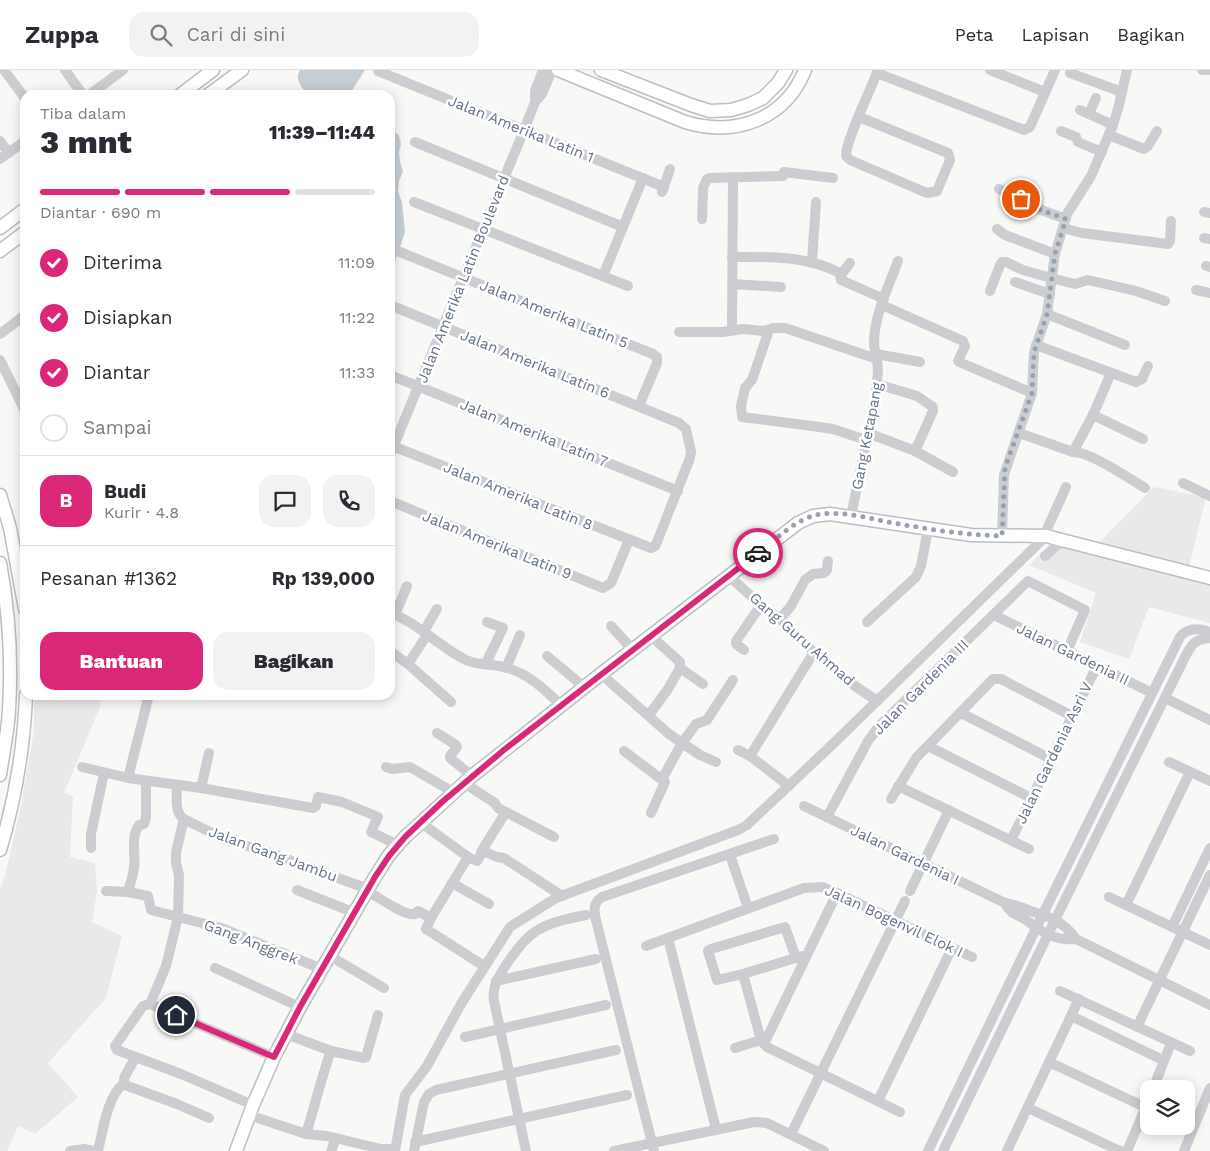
<!DOCTYPE html>
<html lang="id">
<meta charset="utf-8">
<style>
body{margin:0;font-family:"Work Sans",sans-serif;background:#f2f2f3;color:#2b2b33;height:100vh;display:flex;flex-direction:column;font-size:19px;white-space:nowrap}
*{box-sizing:border-box;margin:0}
p{font-size:16px;color:#7c7c81}
.icon{flex:none;width:28px;height:28px;fill:none;stroke:currentColor;stroke-width:2;stroke-linecap:round;stroke-linejoin:round}
.map{position:relative;flex:1;overflow:hidden}
.side{position:absolute;left:20px;top:20px;width:375px;height:610px;display:flex;flex-direction:column;background:#fff;border-radius:15px;box-shadow:0 2px 12px #0003}
.side>*{flex:none}
.tools{position:absolute;left:1140px;top:1010px;display:grid;gap:10px}
.tools a{display:grid;place-items:center;width:55px;height:55px;border-radius:10px;background:#fff;box-shadow:0 2px 12px #0003;font-size:25px}
.pin{position:absolute;display:grid;place-items:center;width:42px;height:42px;color:#fff;margin:-21px;border:2px solid #fff;border-radius:50%;box-shadow:0 1px 5px #0007}
.courier{position:absolute;display:grid;place-items:center;width:50px;height:50px;margin:-25px;border:4px solid #db2777;border-radius:50%;background:#fff;color:#222;box-shadow:0 1px 6px #0007}
.head em{font-style:normal;font-weight:800}
.head div{display:flex;flex-direction:column-reverse}
.head{display:flex;align-items:center;justify-content:space-between;height:85px;padding:0 20px}
h1{font-size:32px;font-weight:800;line-height:38px}
.bar{display:grid;grid-template-columns:repeat(4,1fr);gap:8px 5px;align-content:center;height:60px;padding:0 20px}
.bar i{height:6px;border-radius:4px;background:#e1e1e2}
.bar .active{background:#db2777}
.bar p{grid-column:span 4}
.line{display:flex;align-items:center;gap:12px;padding:0 20px;border-top:1px solid #e1e1e2}
.line div{flex:1}
.round{display:grid;place-items:center;flex:none;width:52px;height:52px;border-radius:15px;background:#f2f2f3}
ol{padding:0 20px;list-style:none}
li{display:flex;align-items:center;gap:15px;height:55px}
li p{margin-inline-start:auto}
li .icon{padding:5px;border-radius:50%;background:#db2777;color:#fff;stroke-width:4}
li:last-child{color:#7c7c81}
li i{width:28px;height:28px;border:2px solid #e1e1e2;border-radius:50%}
.button{display:flex;gap:10px;margin-top:auto;padding:10px 20px}
.button a{flex:1;height:58px;border-radius:15px;background:#db2777;color:#fff;font-size:20px;font-weight:800;line-height:58px;text-align:center}
.button a+a{background:#f2f2f3;color:#2b2b33}
header{display:flex;align-items:center;gap:30px;box-sizing:border-box;height:70px;padding:0 25px;background:#fff;border-bottom:1px solid #e1e1e2}
header strong{font-size:24px}
nav{display:flex;gap:28px;margin-inline-start:auto;font-size:18px}
.search{width:350px;height:45px;background:#f2f2f3;display:flex;align-items:center;gap:12px;box-sizing:border-box;padding:0 18px;border-radius:15px;color:#7c7c81;font-size:19px}
.map>svg:first-child{display:block}
</style>
<header>
<strong>Zuppa</strong>
<div class="search"><svg class="icon" aria-label="search" viewBox="0 0 24 24"><circle cx="10" cy="10" r="6"/><path d="M15 15l6 6"/></svg>Cari di sini</div>
<nav><a>Peta</a><a>Lapisan</a><a>Bagikan</a></nav>
</header>
<div class="map">
<svg width="1210" height="1081" viewBox="0 0 1210 1081">
<rect width="100%" height="100%" fill="#f8f9f6"/>
<g fill="#e9e9e9">
<path d="M1154,417L1206,427L1188,501L1210,506V553L1149,537L1129,589L1080,572L1096,523L1029,495L1059,467L1100,472Z"/>
<path d="M34,625H101L100,637L64,723L73,726L70,787L95,793L97,821L92,852L122,866L106,928L48,993L78,1027L35,1064L18,1056L7,1081H0V819L5,806L21,736L34,661Z"/>
</g>
<g fill="#c6ced5">
<path d="M300,0H365L353,19L352,25H308C302,17 294,10 300,0Z"/>
<path d="M390,59L399,65L401,74L399,82L400,92L403,101L399,111L398,121L402,133L405,162L390,207Z"/>
</g>
<g fill="none" stroke-linecap="round" stroke-linejoin="round">
<g stroke="#bbbec3" stroke-width="15">
<g id="major">
<path d="M558,0L685,52C735,67 785,50 805,0"/>
<path d="M601,0L691,35L710,41L731,40L748,35L763,28L778,13L786,0"/>
<path d="M180,25L213,0"/>
<path d="M208,25L242,0"/>
<path d="M0,158L25,139"/>
<path d="M0,181L25,162"/>
<path d="M0,425L10,458L25,539"/>
<path d="M0,493C9,541 12,591 9,640C8,661 3,683 0,705"/>
<path d="M0,780C15,730 24,677 26,625"/>
<path d="M236,1081L253,1035L274,987L300,937L375,807L389,785L405,767L472,706L601,604L798,453L813,446L830,444L971,465L1046,466L1210,508"/>
</g>
</g>
<g stroke="#cbcdd1" stroke-width="10">
<path d="M4,0L25,28"/>
<path d="M65,0L83,25"/>
<path d="M990,0L1045,22"/>
<path d="M1202,0H1210"/>
<path d="M378,1L664,117"/>
<path d="M877,3L1024,60L1030,57L1055,0"/>
<path d="M1070,3L1122,22"/>
<path d="M89,25L123,0"/>
<path d="M535,32L542,24L552,0"/>
<path d="M1080,40L1113,55"/>
<path d="M1089,44L1096,28"/>
<path d="M859,47L948,83L950,90L937,121L927,123L850,90L846,86C845,72 872,17 878,0"/>
<path d="M1061,61L1076,67L1078,72L1102,82"/>
<path d="M1109,65L1144,79L1148,76L1157,61"/>
<path d="M0,71L9,83"/>
<path d="M415,72L623,157"/>
<path d="M0,89L25,71"/>
<path d="M999,119L1021,129L1033,137L1066,149"/>
<path d="M662,122L670,99"/>
<path d="M414,132L628,216"/>
<path d="M1204,142L1210,143"/>
<path d="M702,149L703,118L707,109L710,108L783,106L784,102L833,108"/>
<path d="M1063,158L1082,163L1168,174L1170,171L1171,151"/>
<path d="M997,159L1005,165L1055,184"/>
<path d="M1204,168L1210,169"/>
<path d="M400,182L653,284L657,287V293L639,336"/>
<path d="M732,187C771,187 806,185 842,204"/>
<path d="M812,191L816,132"/>
<path d="M850,193L840,206L841,210L884,229"/>
<path d="M1206,196L1210,197"/>
<path d="M603,206L643,108"/>
<path d="M1015,212L1050,224"/>
<path d="M733,214L781,217"/>
<path d="M1196,220L1210,223"/>
<path d="M990,221L1000,195L1002,192H1006L1023,200L1051,208L1075,214L1088,210L1136,221L1165,231"/>
<path d="M390,235L679,353L686,359L691,381L690,388L657,472L655,476L651,478L390,375"/>
<path d="M882,235L963,271L965,276L958,291L959,292L1032,323"/>
<path d="M1047,244L1125,275"/>
<path d="M732,259L733,107"/>
<path d="M769,260L752,310L745,318L741,336L742,347L812,356L833,359L866,370"/>
<path d="M679,262H723L743,259L764,261L773,258H785L877,289L878,301L875,330L851,446"/>
<path d="M0,264L25,245"/>
<path d="M1036,275L1136,312L1142,309L1148,296"/>
<path d="M876,284L920,292"/>
<path d="M877,289C876,283 874,279 874,273C874,245 889,216 898,191"/>
<path d="M0,290L25,341"/>
<path d="M390,305L678,421"/>
<path d="M877,314L917,326L933,337V341L915,381"/>
<path d="M1093,345L1143,369"/>
<path d="M868,363L915,381L953,402"/>
<path d="M1019,363L1073,382C1091,382 1128,408 1145,418"/>
<path d="M1073,382L1093,345L1111,303"/>
<path d="M390,385L524,60L535,32V21L543,0"/>
<path d="M1183,413L1210,426"/>
<path d="M390,431L603,518L611,513L629,470"/>
<path d="M1002,466L1004,405L1032,323L1034,282L1047,244L1055,184L1067,144L1091,106L1113,55L1118,39L1127,0"/>
<path d="M1045,486L1063,470"/>
<path d="M729,506L761,535L780,549L814,582L855,616L877,631"/>
<path d="M390,543C419,553 439,577 466,590C477,595 491,594 504,597C528,603 544,619 561,635"/>
<path d="M395,545L407,516"/>
<path d="M994,545L1152,623"/>
<path d="M780,549L791,536L805,510L813,504L824,503L827,500L828,491"/>
<path d="M867,552L916,507L921,496L928,459"/>
<path d="M611,556L633,580"/>
<path d="M424,561L437,539"/>
<path d="M427,565L408,594L451,632"/>
<path d="M651,566L680,592V598L703,614"/>
<path d="M744,580L736,574V571L761,535"/>
<path d="M390,581L408,594"/>
<path d="M547,586L584,617"/>
<path d="M486,593L503,558L487,552"/>
<path d="M506,598L520,565"/>
<path d="M601,604L669,664L700,685L716,692"/>
<path d="M1165,628L1210,650"/>
<path d="M961,643L1051,689"/>
<path d="M649,645L668,619L680,598"/>
<path d="M437,663L456,675L457,677L450,686V688L472,706"/>
<path d="M928,676L1031,728"/>
<path d="M738,680L750,686L789,716"/>
<path d="M624,681L665,712L651,743"/>
<path d="M750,686L814,582"/>
<path d="M1169,692L1210,711"/>
<path d="M82,697L128,708L201,718L313,738L316,736L318,727L342,732L378,747L371,762L398,775"/>
<path d="M386,697L392,699L410,697L453,722"/>
<path d="M128,708L149,625"/>
<path d="M662,709L682,673L696,654L707,650L733,610"/>
<path d="M464,713L495,733L498,738L554,767"/>
<path d="M177,716C177,728 174,742 184,749L228,771L262,780L368,819"/>
<path d="M898,716L1029,779"/>
<path d="M201,718L209,683"/>
<path d="M891,729L916,688L993,609H1001L1072,646"/>
<path d="M804,736L1005,833"/>
<path d="M827,747L868,671L880,655L1028,511L1085,540L1067,581"/>
<path d="M420,752L468,787"/>
<path d="M1011,770L1097,596"/>
<path d="M91,778V764L104,703"/>
<path d="M481,782L506,742"/>
<path d="M730,785L748,838"/>
<path d="M452,813L489,834"/>
<path d="M297,820L355,843"/>
<path d="M106,821L128,822L148,826L151,840L221,858L322,899"/>
<path d="M367,821C379,827 403,846 415,844L418,841L431,848"/>
<path d="M910,821L949,740"/>
<path d="M128,822C130,814 133,806 134,798C136,783 130,768 139,755L144,754L146,748V711"/>
<path d="M1109,827L1210,875"/>
<path d="M1126,835L1190,702"/>
<path d="M1172,857L1210,778"/>
<path d="M668,868L716,1059"/>
<path d="M1076,869C1054,871 1042,862 1026,850C1017,844 1010,844 1005,833C1014,834 1020,837 1028,840C1047,846 1064,851 1076,869L1210,935"/>
<path d="M646,876L804,818L822,817L837,823L972,887"/>
<path d="M330,886L384,918"/>
<path d="M484,896L426,859L431,848L468,787L477,791L483,781L497,787L504,788L562,826"/>
<path d="M215,898L300,937"/>
<path d="M743,904L802,886"/>
<path d="M496,911L596,889"/>
<path d="M1060,921L1190,981"/>
<path d="M150,934L143,936L115,976L117,980L181,1004L253,1035"/>
<path d="M150,934L166,896L178,847L179,805L176,793V782L184,749"/>
<path d="M150,934L274,987"/>
<path d="M1071,946L1163,990"/>
<path d="M1137,957L1210,805"/>
<path d="M286,964L331,981L364,988L366,987L378,945"/>
<path d="M465,967L606,935"/>
<path d="M761,970L743,904L717,910L708,881L711,879L785,857L796,888"/>
<path d="M764,974L837,823"/>
<path d="M735,978L761,970L767,977L900,1042"/>
<path d="M135,988L124,1008L125,1015L177,1034L209,1048"/>
<path d="M1049,992L1149,1039"/>
<path d="M1153,1019L1171,973"/>
<path d="M878,1031L952,878"/>
<path d="M1028,1038L1120,1081"/>
<path d="M249,1045L306,1064L327,1066L381,1079H394"/>
<path d="M306,1064C315,1036 321,1008 331,981"/>
<path d="M791,1064L905,831"/>
<path d="M415,1072L627,1025"/>
<path d="M70,1081L84,1079L94,1081"/>
<path d="M98,1081C103,1060 107,1027 124,1013"/>
<path d="M331,1081L336,1068"/>
<path d="M395,1081L405,1025L427,996L461,934L510,857L556,828L738,760L747,755L834,673L1046,466L1047,459L1066,417"/>
<path d="M414,1081L424,1032L429,1024L436,1020L616,980"/>
<path d="M526,1081L494,931C492,917 497,910 504,898C530,859 540,854 586,845"/>
<path d="M614,1081L754,1052L767,1053L824,1081"/>
<path d="M654,1081L595,846C594,837 594,833 602,827L774,769"/>
<path d="M928,1081L1043,844L1180,567C1188,557 1199,558 1210,562"/>
<path d="M943,1081L1055,850L1186,585C1192,573 1196,569 1210,568"/>
<path d="M1007,1081L1079,929"/>
<path d="M1127,1081L1149,1030"/>
<path d="M1184,1081L1210,1018"/>
</g>
<use href="#major" stroke="#fff" stroke-width="12"/>
</g>
<g fill="none" stroke-linecap="round" stroke-linejoin="round">
<path stroke="#98a2af" stroke-width="5" stroke-dasharray="0 9" d="M758,483C775,470 792,453 812,446C836,438 874,450 899,454C933,460 967,465 1002,466L1005,398L1032,323L1034,282L1047,244L1055,184L1066,149L1033,137L1021,129"/>
<path stroke="#db2777" stroke-width="6" d="M176,945L274,987L300,937L375,807L389,786L405,767L442,732L505,679L758,483"/>
</g>
<g text-anchor="middle" stroke-width="5" stroke-linejoin="round" paint-order="stroke">
<g font-size="15" fill="#657389" stroke="#fff">
<text transform="translate(521 59) rotate(22)" y="5">Jalan Amerika Latin 1</text>
<text transform="translate(463 209) rotate(-68)" y="5">Jalan Amerika Latin Boulevard</text>
<text transform="translate(554 244) rotate(22)" y="5">Jalan Amerika Latin 5</text>
<text transform="translate(535 294) rotate(22)" y="5">Jalan Amerika Latin 6</text>
<text transform="translate(534 363) rotate(22)" y="5">Jalan Amerika Latin 7</text>
<text transform="translate(867 366) rotate(-79)" y="5">Gang Ketapang</text>
<text transform="translate(518 426) rotate(22)" y="5">Jalan Amerika Latin 8</text>
<text transform="translate(497 475) rotate(22)" y="5">Jalan Amerika Latin 9</text>
<text transform="translate(802 569) rotate(41)" y="5">Gang Guru Ahmad</text>
<text transform="translate(1073 584) rotate(26)" y="5">Jalan Gardenia II</text>
<text transform="translate(921 617) rotate(-45)" y="5">Jalan Gardenia III</text>
<text transform="translate(1054 683) rotate(-64)" y="5">Jalan Gardenia Asri V</text>
<text transform="translate(273 784) rotate(20)" y="5">Jalan Gang Jambu</text>
<text transform="translate(905 785) rotate(26)" y="5">Jalan Gardenia I</text>
<text transform="translate(894 851) rotate(25)" y="5">Jalan Bogenvil Elok I</text>
<text transform="translate(251 872) rotate(21)" y="5">Gang Anggrek</text>
</g>
</g>
</svg>
<div class="tools">
<a><svg class="icon" aria-label="layers" viewBox="0 0 24 24"><path d="M12 4l9 5-9 5-9-5zM3 14l9 5 9-5"/></svg></a>
</div>
<div class="pin" style="left:1021px;top:129px;background:#ea580c"><svg class="icon" aria-label="bag" viewBox="0 0 24 24"><path d="M5 8h14l-1 12H6zM9 8a3 3 0 0 1 6 0"/></svg></div>
<div class="pin" style="left:176px;top:945px;background:#1f2937"><svg class="icon" aria-label="home" viewBox="0 0 24 24"><path d="M3 11l9-7 9 7M6 9v11h12V9"/></svg></div>
<div class="courier" style="left:758px;top:483px"><svg class="icon" aria-label="car" viewBox="0 0 24 24"><path d="M5 17H2v-5l4-1 3-4h7l3 4 3 1v5h-3M9 17h6M6 11h13"/><circle cx="7" cy="17" r="2"/><circle cx="17" cy="17" r="2"/></svg></div>
<section class="side">
<div class="head"><div><h1>3 mnt</h1><p>Tiba dalam</p></div><em>11:39–11:44</em></div>
<div class="bar"><i class="active"></i><i class="active"></i><i class="active"></i><i></i><p>Diantar · 690 m</p></div>
<ol>
<li><svg class="icon" aria-label="check" viewBox="0 0 24 24"><path d="M5 12l5 5 9-10"/></svg>Diterima<p>11:09</p></li>
<li><svg class="icon" aria-label="check" viewBox="0 0 24 24"><path d="M5 12l5 5 9-10"/></svg>Disiapkan<p>11:22</p></li>
<li><svg class="icon" aria-label="check" viewBox="0 0 24 24"><path d="M5 12l5 5 9-10"/></svg>Diantar<p>11:33</p></li>
<li><i></i>Sampai</li>
</ol>
<div class="line" style="height:90px"><b class="round" style="background:#db2777;color:#fff">B</b><div><b>Budi</b><p>Kurir · 4.8</p></div><a class="round"><svg class="icon" aria-label="chat" viewBox="0 0 24 24"><path d="M4 5h16v11H9l-5 4z"/></svg></a><a class="round"><svg class="icon" aria-label="phone" viewBox="0 0 24 24"><path d="M5 4h4l2 5-3 2q2 4 5 5l2-3 5 2v4C11 20 4 13 5 4z"/></svg></a></div>
<div class="line" style="height:65px"><div>Pesanan #1362</div><b>Rp 139,000</b></div>
<div class="button"><a>Bantuan</a><a>Bagikan</a></div>
</section>
</div>
